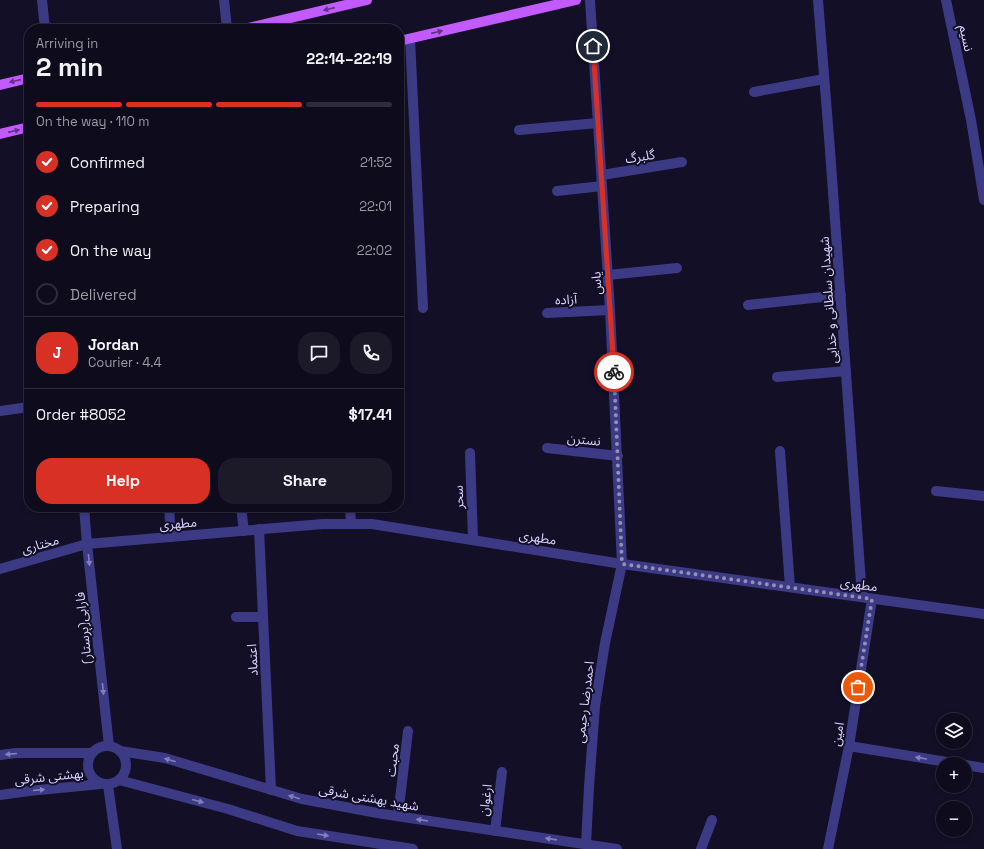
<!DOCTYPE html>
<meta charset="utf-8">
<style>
body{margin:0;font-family:"Space Grotesk","Noto Sans Arabic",sans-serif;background:#1c1929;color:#f1f3f6;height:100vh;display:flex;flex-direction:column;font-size:15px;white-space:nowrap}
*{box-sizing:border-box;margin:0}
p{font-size:13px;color:#9b9ba3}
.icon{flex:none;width:22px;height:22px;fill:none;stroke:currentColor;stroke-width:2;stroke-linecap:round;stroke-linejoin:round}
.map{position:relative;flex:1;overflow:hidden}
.side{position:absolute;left:24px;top:24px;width:380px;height:488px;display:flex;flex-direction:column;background:#0e0b1c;border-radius:16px;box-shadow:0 2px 6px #0003,0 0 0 1px #2e2b3b}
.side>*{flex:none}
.buttons{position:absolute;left:936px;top:713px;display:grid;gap:8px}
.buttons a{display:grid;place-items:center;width:36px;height:36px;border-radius:50%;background:#0e0b1c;box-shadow:0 2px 6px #0003,0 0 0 1px #2e2b3b;font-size:20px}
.pin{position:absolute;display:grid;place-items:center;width:34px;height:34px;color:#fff;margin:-17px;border:2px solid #fff;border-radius:50%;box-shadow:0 1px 4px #0007}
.courier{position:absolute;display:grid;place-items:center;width:40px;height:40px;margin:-20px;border:3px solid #d93025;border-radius:50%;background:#fff;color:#222;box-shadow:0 1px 5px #0007}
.summary em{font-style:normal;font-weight:800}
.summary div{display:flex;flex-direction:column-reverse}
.summary{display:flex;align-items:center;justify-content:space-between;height:68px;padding:0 12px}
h1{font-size:26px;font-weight:800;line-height:30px}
.bar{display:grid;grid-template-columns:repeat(4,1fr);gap:6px 4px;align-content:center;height:48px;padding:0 12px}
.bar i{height:5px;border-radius:3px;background:#2e2b3b}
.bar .on{background:#d93025}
.bar p{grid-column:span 4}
.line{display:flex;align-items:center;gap:10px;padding:0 12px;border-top:1px solid #2e2b3b}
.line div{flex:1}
.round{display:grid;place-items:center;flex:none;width:42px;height:42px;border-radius:16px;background:#1c1929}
ol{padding:0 12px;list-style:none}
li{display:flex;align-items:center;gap:12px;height:44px}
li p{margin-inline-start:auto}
li .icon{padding:4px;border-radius:50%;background:#d93025;color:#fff;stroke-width:4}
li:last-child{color:#9b9ba3}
li i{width:22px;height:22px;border:2px solid #2e2b3b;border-radius:50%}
.button{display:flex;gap:8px;margin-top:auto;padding:8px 12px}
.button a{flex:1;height:46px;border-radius:16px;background:#d93025;color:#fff;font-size:16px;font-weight:800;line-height:46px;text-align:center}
.button a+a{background:#1c1929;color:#f1f3f6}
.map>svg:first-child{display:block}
</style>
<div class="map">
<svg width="984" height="849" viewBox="0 0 984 849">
<rect width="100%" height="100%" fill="#130f26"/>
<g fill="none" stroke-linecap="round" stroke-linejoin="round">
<g stroke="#3d3a85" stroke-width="10">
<path d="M42,0L45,29"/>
<path d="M224,0L227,29"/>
<path d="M818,0L830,150L862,597"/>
<path d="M946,0L971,120L984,200"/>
<path d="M410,39L423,308"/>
<path d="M754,92L824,79"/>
<path d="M519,130L598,123"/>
<path d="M602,175L682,162"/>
<path d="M557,191L602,186"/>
<path d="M608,275L677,268"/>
<path d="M748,305L841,295"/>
<path d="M547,313L610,310"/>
<path d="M777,377L846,371"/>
<path d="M0,411L29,407"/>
<path d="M547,448L618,456"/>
<path d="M780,451L790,587"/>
<path d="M470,453L473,540"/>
<path d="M936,491L984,496"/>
<path d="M84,507L87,544L109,746"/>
<path d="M169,507L171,537"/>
<path d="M241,507L244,531"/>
<path d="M350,507L351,524"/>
<path d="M259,529L271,790"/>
<path d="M0,569L87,544L323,524H372L622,564L984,614"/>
<path d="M236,617H263"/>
<circle cx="107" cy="765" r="19"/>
<path d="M849,746L959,764"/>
<path d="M120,751L165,758L302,799L383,814L617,849"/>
<path d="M0,755L16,753H92"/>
<path d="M965,765L984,768"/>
<path d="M119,780L228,809L297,831L413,849"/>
<path d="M108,785L117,849"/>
<path d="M0,795L29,791L101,784"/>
<path d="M398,816L408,731"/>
<path d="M495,831L502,772"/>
<path d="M586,844L589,787L595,706L605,643L622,564L610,310L590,0"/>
<path d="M701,849L712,820"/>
<path d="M828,849L849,746L872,599"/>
</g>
<g stroke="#c25bff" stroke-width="10">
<path d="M244,29L367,0"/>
<path d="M399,41L576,0"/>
<path d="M0,85L29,78"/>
<path d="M0,134L29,127"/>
</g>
</g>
<defs><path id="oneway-solid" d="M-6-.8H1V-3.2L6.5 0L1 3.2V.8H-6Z"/></defs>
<g fill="#623188">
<use href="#oneway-solid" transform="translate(329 9) rotate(167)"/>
<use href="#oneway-solid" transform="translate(437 32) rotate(-13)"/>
<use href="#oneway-solid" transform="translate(15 81) rotate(167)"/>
<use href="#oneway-solid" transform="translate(14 131) rotate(-13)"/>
</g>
<g fill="#837fbc">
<use href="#oneway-solid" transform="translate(89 560) rotate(84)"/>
<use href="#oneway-solid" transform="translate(103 689) rotate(84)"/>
<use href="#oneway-solid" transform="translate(11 754) rotate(175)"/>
<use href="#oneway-solid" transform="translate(921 758) rotate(-171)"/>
<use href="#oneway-solid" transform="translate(170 760) rotate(-164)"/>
<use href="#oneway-solid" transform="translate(39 790) rotate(-5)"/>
<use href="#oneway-solid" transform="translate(294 797) rotate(-164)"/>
<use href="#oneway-solid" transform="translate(198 801) rotate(15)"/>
<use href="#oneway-solid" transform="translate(422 820) rotate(-171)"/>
<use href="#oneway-solid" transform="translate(323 835) rotate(9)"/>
<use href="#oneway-solid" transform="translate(551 839) rotate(-172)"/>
</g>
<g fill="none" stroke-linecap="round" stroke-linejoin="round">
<path stroke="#948fb3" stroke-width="4" stroke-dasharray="0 7.2" d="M614,372L622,564L872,599L858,687"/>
<path stroke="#d93025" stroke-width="5" d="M593,46L614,372"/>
</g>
<g text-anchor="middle" stroke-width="4" stroke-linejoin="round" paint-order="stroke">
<g font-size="13" fill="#d9d4ff" stroke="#130f26">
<text transform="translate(967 38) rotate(78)" y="5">نسیم</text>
<text transform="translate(640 156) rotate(-9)" y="5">گلبرگ</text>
<text transform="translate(596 283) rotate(-93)" y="5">یاس</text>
<text transform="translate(566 299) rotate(-3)" y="5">آزاده</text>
<text transform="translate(828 300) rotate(-94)" y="5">شهیدان سلطانی و خدایی</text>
<text transform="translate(584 439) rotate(6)" y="5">نسترن</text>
<text transform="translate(458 497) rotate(-92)" y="5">سحر</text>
<text transform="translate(178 523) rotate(-5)" y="5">مطهری</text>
<text transform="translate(538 537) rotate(9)" y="5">مطهری</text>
<text transform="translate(40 544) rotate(-16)" y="5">مختاری</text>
<text transform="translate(859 584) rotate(8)" y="5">مطهری</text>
<text transform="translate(83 628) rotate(-96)" y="5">(پرستار)فارابی</text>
<text transform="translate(252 660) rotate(-93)" y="5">اعتماد</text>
<text transform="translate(584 702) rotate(-83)" y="5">احمدرضا رحیمی</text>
<text transform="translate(837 734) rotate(-80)" y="5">امین</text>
<text transform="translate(392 760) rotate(-83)" y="5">محبت</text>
<text transform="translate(49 776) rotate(-6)" y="5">بهشتی شرقی</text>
<text transform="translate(369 797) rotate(10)" y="5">شهید بهشتی شرقی</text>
<text transform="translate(485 800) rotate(-83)" y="5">ارغوان</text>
</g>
</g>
</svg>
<div class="buttons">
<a><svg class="icon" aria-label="layers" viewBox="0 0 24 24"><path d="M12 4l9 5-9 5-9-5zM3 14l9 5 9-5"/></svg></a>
<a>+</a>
<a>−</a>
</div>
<div class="pin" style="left:858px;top:687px;background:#ea580c"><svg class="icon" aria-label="bag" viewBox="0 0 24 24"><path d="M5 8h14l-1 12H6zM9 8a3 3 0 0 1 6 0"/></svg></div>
<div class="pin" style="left:593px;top:46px;background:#1f2937"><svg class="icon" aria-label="home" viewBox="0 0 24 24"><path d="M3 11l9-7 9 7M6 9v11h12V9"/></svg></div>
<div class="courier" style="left:614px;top:372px"><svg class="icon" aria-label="bike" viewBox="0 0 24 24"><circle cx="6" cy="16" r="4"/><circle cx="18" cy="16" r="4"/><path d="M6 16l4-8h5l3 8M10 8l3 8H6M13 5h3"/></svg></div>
<section class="side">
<div class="summary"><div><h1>2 min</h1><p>Arriving in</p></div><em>22:14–22:19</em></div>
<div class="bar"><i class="on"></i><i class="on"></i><i class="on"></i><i></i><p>On the way · 110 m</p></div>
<ol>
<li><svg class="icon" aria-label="check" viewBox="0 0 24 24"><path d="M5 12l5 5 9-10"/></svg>Confirmed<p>21:52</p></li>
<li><svg class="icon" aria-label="check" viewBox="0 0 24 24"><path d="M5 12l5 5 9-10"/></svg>Preparing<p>22:01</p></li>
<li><svg class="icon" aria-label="check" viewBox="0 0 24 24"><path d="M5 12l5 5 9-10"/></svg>On the way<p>22:02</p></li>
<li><i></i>Delivered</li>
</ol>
<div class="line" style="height:72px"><b class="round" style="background:#d93025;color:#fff">J</b><div><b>Jordan</b><p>Courier · 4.4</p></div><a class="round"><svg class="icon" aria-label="chat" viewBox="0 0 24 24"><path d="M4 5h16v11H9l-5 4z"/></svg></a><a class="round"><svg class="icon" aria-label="phone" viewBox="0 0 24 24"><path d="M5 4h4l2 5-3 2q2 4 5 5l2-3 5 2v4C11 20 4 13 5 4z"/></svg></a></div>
<div class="line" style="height:52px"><div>Order #8052</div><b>$17.41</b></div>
<div class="button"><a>Help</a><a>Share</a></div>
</section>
</div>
